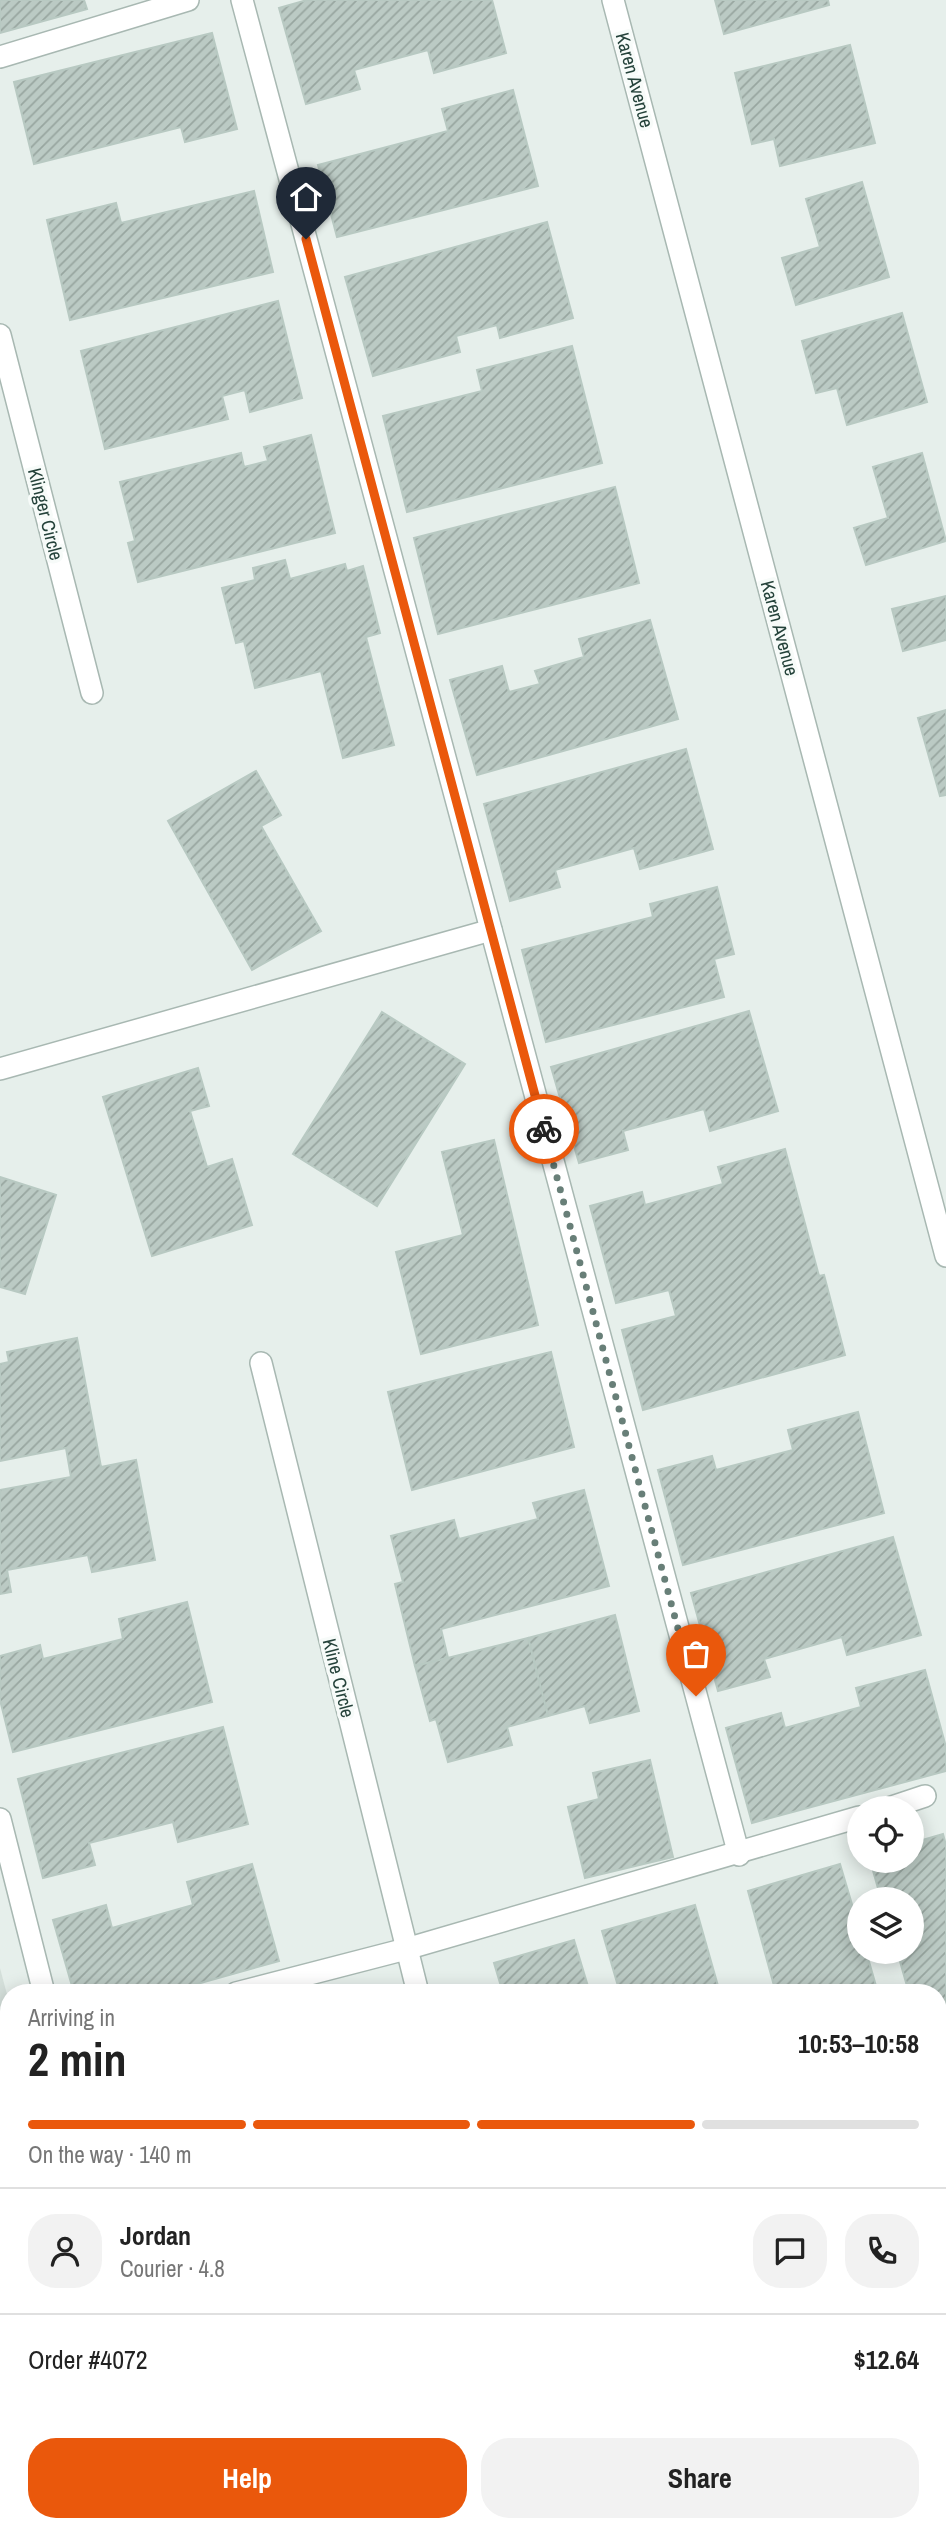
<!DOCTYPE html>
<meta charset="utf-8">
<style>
body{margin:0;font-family:"Archivo Narrow",sans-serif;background:#f2f2f2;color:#222;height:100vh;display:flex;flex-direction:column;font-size:26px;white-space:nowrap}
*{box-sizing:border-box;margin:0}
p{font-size:23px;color:#767676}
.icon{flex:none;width:38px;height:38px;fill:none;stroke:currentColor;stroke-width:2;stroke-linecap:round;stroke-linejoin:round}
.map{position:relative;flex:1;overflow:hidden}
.details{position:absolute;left:0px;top:1984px;width:947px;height:548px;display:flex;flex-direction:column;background:#fff;border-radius:28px 28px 0 0;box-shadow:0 4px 18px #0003}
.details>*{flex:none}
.controls{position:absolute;left:847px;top:1796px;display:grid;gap:14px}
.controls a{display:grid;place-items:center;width:77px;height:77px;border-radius:50%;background:#fff;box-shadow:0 4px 18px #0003;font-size:35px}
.pin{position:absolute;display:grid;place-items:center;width:60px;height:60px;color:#fff;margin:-72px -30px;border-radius:50% 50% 50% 0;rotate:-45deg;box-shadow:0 0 7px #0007}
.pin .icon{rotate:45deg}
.courier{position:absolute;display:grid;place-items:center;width:70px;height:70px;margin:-35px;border:5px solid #ea580c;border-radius:50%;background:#fff;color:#222;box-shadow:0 2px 9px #0007}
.overview em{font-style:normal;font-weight:800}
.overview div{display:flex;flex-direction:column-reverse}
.overview{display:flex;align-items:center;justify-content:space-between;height:119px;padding:0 28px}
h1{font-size:46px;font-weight:800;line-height:52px}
.bar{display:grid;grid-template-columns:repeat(4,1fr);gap:10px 7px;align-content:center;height:84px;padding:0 28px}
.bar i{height:9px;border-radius:5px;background:#e0e0e0}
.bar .selected{background:#ea580c}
.bar p{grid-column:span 4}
.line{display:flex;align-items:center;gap:18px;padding:0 28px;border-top:2px solid #e0e0e0}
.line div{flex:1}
.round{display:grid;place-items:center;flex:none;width:74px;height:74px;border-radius:28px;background:#f2f2f2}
.primary-button{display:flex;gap:14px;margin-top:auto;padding:14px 28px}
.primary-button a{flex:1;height:80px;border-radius:28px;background:#ea580c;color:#fff;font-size:28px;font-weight:800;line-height:80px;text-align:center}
.primary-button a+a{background:#f2f2f2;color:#222}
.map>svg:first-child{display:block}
</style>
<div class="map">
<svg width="946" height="2531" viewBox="0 0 946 2531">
<defs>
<pattern id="building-hatch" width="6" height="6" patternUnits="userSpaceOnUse" patternTransform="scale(1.75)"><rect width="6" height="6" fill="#bbcac4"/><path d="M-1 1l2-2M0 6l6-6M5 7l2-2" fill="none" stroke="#98a6a0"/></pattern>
</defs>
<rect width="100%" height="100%" fill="#e6efeb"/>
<path fill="#d4dfda" d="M0,1968L9,2002V2307L0,2310Z"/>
<g fill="url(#building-hatch)" stroke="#b8c9c2" stroke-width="2">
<path d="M0,0H84L87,9L0,33Z"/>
<path d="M307,0H492L506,53L434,73L428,50L354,70L360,89L306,104L279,8Z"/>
<path d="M715,0H828L829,5L724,34Z"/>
<path d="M212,33L237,129L185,142L181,127L34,164L14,82Z"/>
<path d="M850,45L875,143L780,166L774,139L752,144L735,73Z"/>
<path d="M513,90L538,186L337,237L318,165L448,131L442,109Z"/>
<path d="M862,182L889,277L796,305L782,258L820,247L806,199Z"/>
<path d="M254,191L273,272L70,320L47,220L116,203L121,223Z"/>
<path d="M547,222L573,318L500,338L497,325L456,336L460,352L373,376L345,277Z"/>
<path d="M278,301L302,398L250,412L245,390L222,396L228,419L105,449L81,351Z"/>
<path d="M902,313L927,402L847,425L837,388L816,393L802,341Z"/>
<path d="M572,346L602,463L407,512L383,416L482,391L477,370Z"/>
<path d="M311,435L335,533L138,582L128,543L135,541L120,482L241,453L244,467L268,461L264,447Z"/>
<path d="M922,453L946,541L866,565L854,528L888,518L873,467Z"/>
<path d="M615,487L639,583L438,634L414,538Z"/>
<path d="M285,560L290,579L345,564L347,571L363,566L380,633L366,637L394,745L343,758L321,671L255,688L244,641L236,643L222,588L255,580L253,568Z"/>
<path d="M946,596V640L903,651L892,609Z"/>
<path d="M650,620L678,719L477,775L450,680L502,666L509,692L540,684L535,671L584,657L579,639Z"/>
<path d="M946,710V795L940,796L918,718Z"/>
<path d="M686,749L713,849L640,869L634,848L555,870L560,887L510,901L484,804Z"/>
<path d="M256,771L281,815L261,826L321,931L252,970L168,821Z"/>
<path d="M717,887L734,954L714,959L724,997L546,1042L522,950L653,917L650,904Z"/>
<path d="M749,1011L778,1111L710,1131L704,1109L623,1131L628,1150L579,1163L551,1067Z"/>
<path d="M382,1012L465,1064L377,1206L293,1154Z"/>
<path d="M198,1068L209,1106L190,1111L207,1167L232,1159L252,1225L152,1256L103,1097Z"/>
<path d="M494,1140L538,1325L421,1354L396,1252L463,1235L442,1152Z"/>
<path d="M785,1149L819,1276L824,1275L845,1355L643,1410L622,1330L676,1316L669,1290L616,1303L590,1206L642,1192L645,1205L723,1184L718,1167Z"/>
<path d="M0,1177L56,1195L25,1294L0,1287Z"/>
<path d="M77,1338L101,1467L136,1460L155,1560L92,1572L88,1555L7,1570L11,1592L0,1594V1490L71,1477L66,1448L0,1461V1364L9,1362L7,1352Z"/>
<path d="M551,1352L574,1447L412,1490L388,1392Z"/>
<path d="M858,1412L884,1513L683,1565L658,1470L712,1456L716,1470L793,1450L788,1430Z"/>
<path d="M584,1490L609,1586L441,1629L448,1658L415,1666L395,1584L403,1582L391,1536L454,1520L459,1539L538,1519L533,1503Z"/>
<path d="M893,1537L921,1635L847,1655L842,1637L764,1659L770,1677L718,1691L691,1593Z"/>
<path d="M187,1602L212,1702L13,1752L0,1700V1656L40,1645L43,1659L123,1639L119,1619Z"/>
<path d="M615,1615L639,1711L590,1723L585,1706L548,1716L528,1638Z"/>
<path d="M528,1638L548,1716L507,1727L512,1745L448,1762L436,1719L430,1721L415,1666Z"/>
<path d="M925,1670L946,1747V1771L752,1823L726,1728L781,1713L785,1728L861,1707L856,1688Z"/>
<path d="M223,1727L248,1824L178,1842L173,1822L89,1843L95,1865L43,1878L18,1779Z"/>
<path d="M650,1760L673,1857L585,1878L568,1807L599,1799L593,1773Z"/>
<path d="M943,1834L946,1845V2006L938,2009V1993H909L897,1951H912V1899H881L870,1860H912V1843Z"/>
<path d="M252,1864L279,1961L165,1993H74L53,1920L106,1905L112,1928L193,1905L187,1882Z"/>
<path d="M840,1864L859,1928V1951H866L878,1993H776L748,1891Z"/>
<path d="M695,1905L720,1993H620L602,1931Z"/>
<path d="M574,1940L590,1993H503L494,1963Z"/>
<path d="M938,2277L946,2306V2366L938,2368Z"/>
<path d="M946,2519V2531H904L938,2524Z"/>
<path d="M9,2521V2524H150L152,2531H0V2523Z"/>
<path d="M289,2524H327L329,2531H291Z"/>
<path d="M434,2524H531L533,2531H436Z"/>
<path d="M577,2524H697L669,2531H579Z"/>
<path d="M720,2524H789L760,2531H722Z"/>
</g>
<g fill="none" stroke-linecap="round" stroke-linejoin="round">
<g stroke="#a8b8b2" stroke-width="24">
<g id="minor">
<path d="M242,0L739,1855"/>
<path d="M613,0L946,1256"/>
<path d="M0,57L188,0"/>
<path d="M0,335L92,693"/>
<path d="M0,1069L491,930"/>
<path d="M261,1363L418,1993"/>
<path d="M889,1808L925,1796"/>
<path d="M0,1819L44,1993"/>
<path d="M236,1993L406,1949L859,1817"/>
<path d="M938,2097L946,2095"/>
<path d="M0,2199L7,2227L0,2229"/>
<path d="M0,2368L9,2366"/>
<path d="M184,2524L186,2531"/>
</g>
</g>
<use href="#minor" stroke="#fff" stroke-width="21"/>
</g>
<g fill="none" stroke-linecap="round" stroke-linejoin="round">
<path stroke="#687f78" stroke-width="7" stroke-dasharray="0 12.6" d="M544,1129L696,1696"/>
<path stroke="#ea580c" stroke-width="9" d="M306,239L544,1129"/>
</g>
<g text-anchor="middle" stroke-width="7" stroke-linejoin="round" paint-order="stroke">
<g font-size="19" fill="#24423a" stroke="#f7fbf9">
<text transform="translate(635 80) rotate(75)" y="7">Karen Avenue</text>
<text transform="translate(46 514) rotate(76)" y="7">Klinger Circle</text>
<text transform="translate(780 628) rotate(75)" y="7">Karen Avenue</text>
<text transform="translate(339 1678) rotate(76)" y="7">Kline Circle</text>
</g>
</g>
</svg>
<div class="controls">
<a><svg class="icon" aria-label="locate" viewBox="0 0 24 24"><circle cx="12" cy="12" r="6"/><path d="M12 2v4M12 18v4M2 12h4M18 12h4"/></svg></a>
<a><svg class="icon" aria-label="layers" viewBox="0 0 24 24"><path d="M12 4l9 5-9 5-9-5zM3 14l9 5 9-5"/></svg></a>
</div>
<div class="pin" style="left:696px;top:1696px;background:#ea580c"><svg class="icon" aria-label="bag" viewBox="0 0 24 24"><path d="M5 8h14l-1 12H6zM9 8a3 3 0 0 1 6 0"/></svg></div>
<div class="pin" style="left:306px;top:239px;background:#1f2937"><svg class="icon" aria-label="home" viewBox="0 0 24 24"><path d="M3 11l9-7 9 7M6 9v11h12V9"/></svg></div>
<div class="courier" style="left:544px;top:1129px"><svg class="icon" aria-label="bike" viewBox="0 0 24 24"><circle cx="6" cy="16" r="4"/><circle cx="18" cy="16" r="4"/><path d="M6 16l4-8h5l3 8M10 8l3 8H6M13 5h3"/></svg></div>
<section class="details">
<div class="overview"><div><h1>2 min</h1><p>Arriving in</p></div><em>10:53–10:58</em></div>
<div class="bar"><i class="selected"></i><i class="selected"></i><i class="selected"></i><i></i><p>On the way · 140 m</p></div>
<div class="line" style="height:126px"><a class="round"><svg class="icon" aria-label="person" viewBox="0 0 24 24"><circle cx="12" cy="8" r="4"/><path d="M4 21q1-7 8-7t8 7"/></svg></a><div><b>Jordan</b><p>Courier · 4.8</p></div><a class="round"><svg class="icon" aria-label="chat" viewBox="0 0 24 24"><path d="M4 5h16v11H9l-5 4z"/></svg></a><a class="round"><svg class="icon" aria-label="phone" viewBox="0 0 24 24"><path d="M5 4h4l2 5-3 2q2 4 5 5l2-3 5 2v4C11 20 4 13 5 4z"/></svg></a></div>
<div class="line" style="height:91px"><div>Order #4072</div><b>$12.64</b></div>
<div class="primary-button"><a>Help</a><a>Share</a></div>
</section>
</div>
